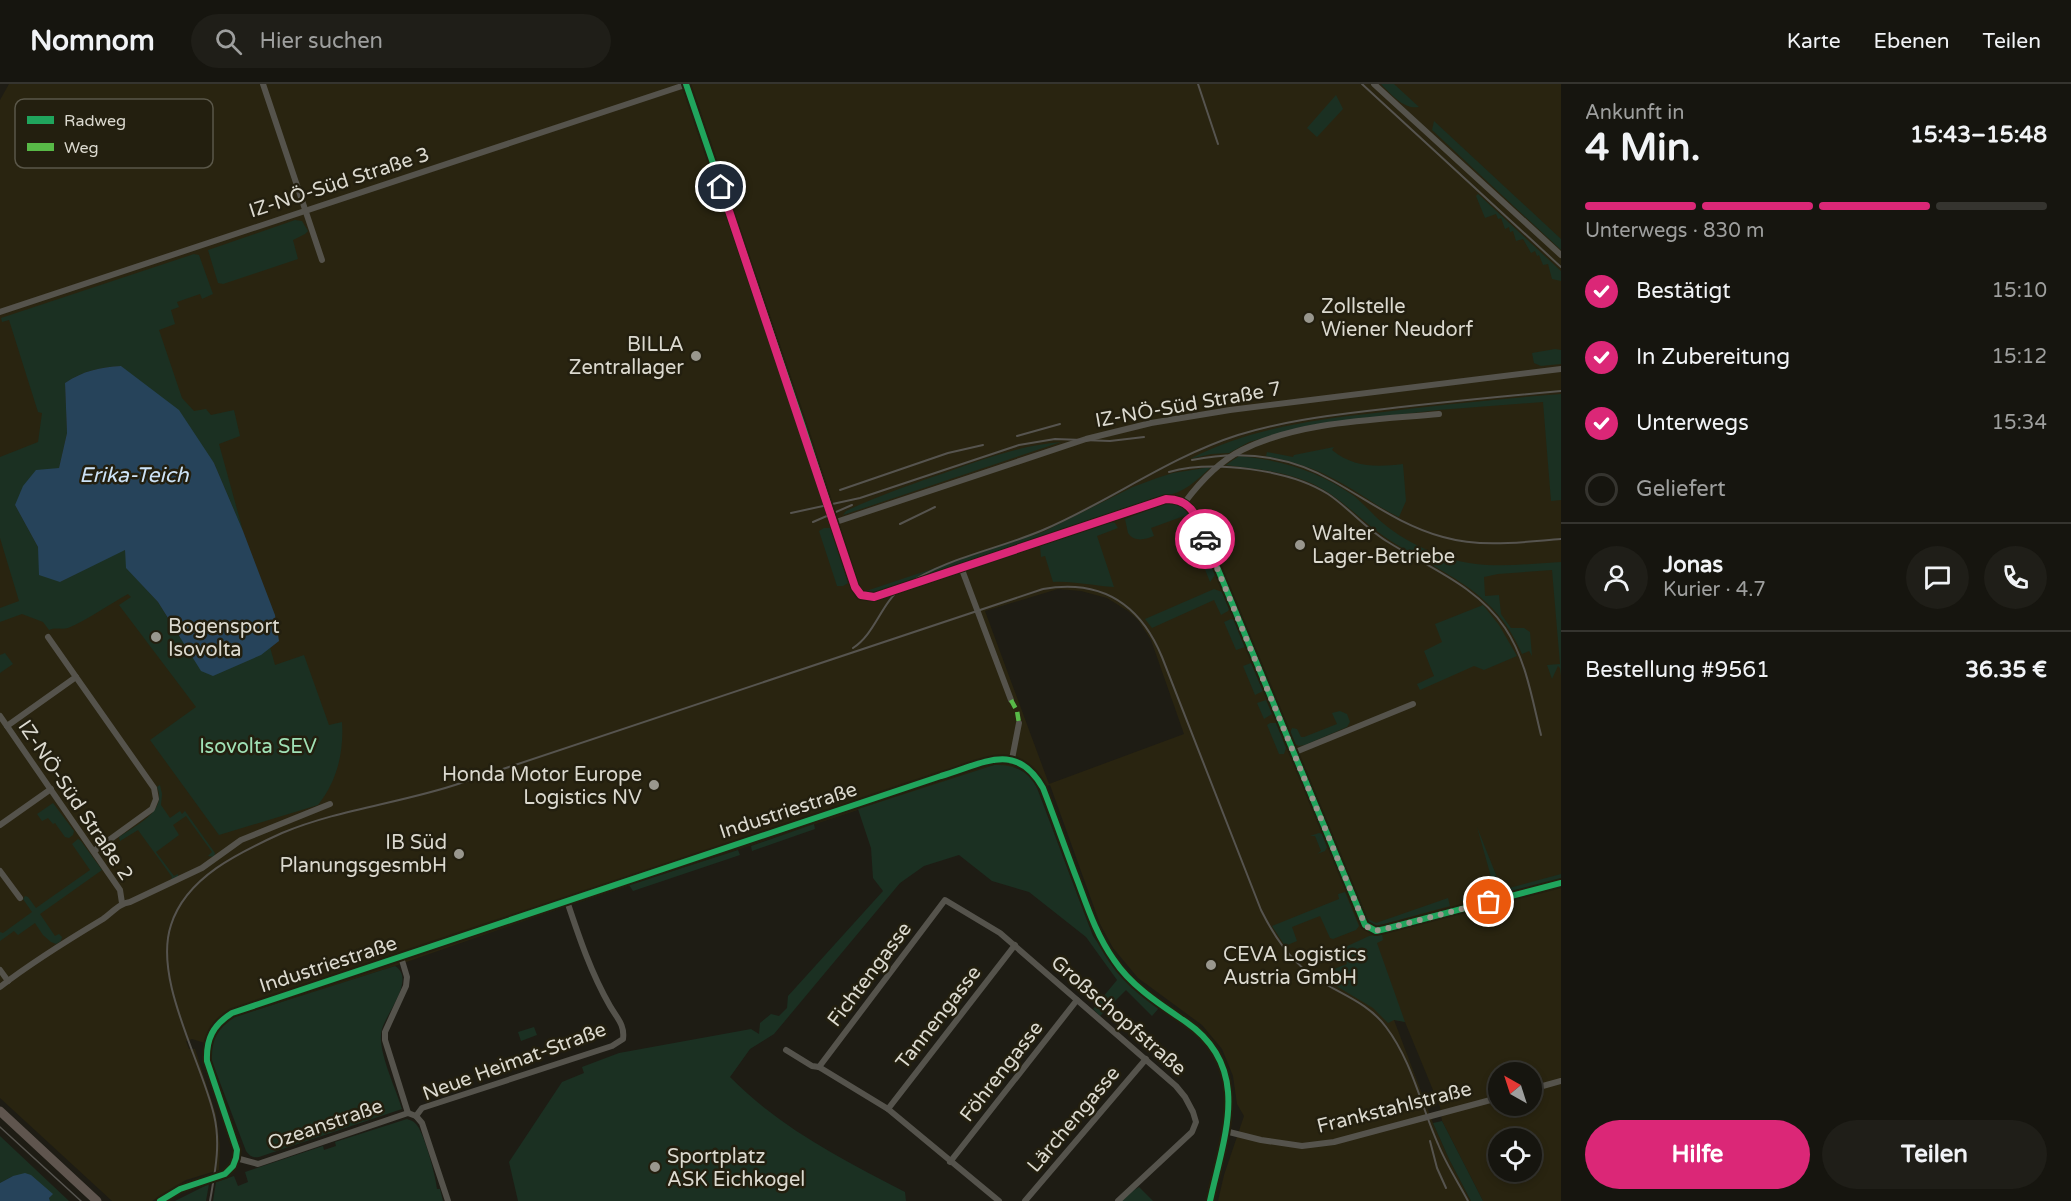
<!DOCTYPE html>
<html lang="de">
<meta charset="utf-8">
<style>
body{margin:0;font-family:"Varela Round",sans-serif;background:#1f1e18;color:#f1f3f6;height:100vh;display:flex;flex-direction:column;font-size:22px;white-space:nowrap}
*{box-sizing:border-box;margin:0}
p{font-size:20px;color:#9e9f9e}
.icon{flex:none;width:33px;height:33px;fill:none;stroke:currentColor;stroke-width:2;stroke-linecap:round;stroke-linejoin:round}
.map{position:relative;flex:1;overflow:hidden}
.drawer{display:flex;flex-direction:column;background:#16150f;width:510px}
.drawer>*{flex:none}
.needle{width:39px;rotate:321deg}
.tools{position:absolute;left:1488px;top:978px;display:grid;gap:12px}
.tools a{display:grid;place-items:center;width:54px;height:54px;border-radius:50%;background:#16150f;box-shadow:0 3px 9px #0003,0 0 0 2px #35342f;font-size:30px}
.pin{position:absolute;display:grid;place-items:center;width:51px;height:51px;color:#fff;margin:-26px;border:3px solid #fff;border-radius:50%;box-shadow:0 2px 6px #0007}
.courier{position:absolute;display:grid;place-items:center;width:60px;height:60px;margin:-30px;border:4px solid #db2777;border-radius:50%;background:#fff;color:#222;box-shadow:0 2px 8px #0007}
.summary em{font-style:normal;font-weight:700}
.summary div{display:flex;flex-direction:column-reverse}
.summary{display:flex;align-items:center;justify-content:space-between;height:102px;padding:0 24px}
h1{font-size:39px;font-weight:700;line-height:45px}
.bar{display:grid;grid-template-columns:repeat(4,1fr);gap:9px 6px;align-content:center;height:72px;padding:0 24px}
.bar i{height:8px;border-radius:4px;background:#35342f}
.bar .active{background:#db2777}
.bar p{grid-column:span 4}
.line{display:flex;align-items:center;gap:15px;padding:0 24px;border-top:2px solid #35342f}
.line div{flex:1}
.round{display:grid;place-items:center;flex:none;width:63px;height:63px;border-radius:32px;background:#1f1e18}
ol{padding:0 24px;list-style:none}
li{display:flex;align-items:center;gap:18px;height:66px}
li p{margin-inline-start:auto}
li .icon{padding:6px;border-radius:50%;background:#db2777;color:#fff;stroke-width:4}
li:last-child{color:#9e9f9e}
li i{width:33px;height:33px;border:3px solid #35342f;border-radius:50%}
.action{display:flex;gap:12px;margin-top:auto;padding:12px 24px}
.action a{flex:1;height:69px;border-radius:36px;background:#db2777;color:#fff;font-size:24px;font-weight:700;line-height:69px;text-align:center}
.action a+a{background:#1f1e18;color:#f1f3f6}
header{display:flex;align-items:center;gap:36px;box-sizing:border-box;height:84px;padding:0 30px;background:#16150f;border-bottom:2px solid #35342f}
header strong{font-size:28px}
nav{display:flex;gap:33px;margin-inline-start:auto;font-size:21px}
.search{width:420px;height:54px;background:#1f1e18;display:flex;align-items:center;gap:15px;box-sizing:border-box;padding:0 21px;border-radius:33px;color:#9e9f9e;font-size:22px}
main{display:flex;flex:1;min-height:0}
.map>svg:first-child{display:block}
</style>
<header>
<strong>Nomnom</strong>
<div class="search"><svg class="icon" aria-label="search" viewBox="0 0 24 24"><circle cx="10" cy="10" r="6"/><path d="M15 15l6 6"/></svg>Hier suchen</div>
<nav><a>Karte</a><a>Ebenen</a><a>Teilen</a></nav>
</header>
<main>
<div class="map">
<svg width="1561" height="1117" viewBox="0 0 1561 1117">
<rect width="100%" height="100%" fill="#1e1c14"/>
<path fill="#292410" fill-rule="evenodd" d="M9,0H1561V1117H1483L1442,1037L1440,1023L1405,938L1394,936L1433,1039L1449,1075L1471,1117H1218L1224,1091L1244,1032L1237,1020L1233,992L1222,965L1202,941L1138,894L1113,864L1100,840L1050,701L1039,705L1034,696L1019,684L994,681L561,824L395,882L234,933L211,961L192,955L186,957L189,965H195L216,1030L220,1062L219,1086L186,1096L152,1117H112L0,1014V16ZM1058,505L1081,507L1107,514L1128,527L1138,536L1151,556L1184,650L1049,700L985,527ZM1498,988H1532V1022H1498ZM1498,1054H1532V1088H1498Z"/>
<g fill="#1b3022">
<path d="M1381,0H1394L1419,23C1404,26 1391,10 1381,0Z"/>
<path d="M1336,11L1343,25L1317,53L1307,44Z"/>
<path d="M1434,37L1561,155V166L1432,46Z"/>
<path d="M1478,110L1561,187V197L1552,195L1548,180L1543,181L1539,171L1537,172L1535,167L1531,169L1523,155L1516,157L1513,147L1510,148L1509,143L1505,145L1501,134L1498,135L1496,130L1485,134L1476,112Z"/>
<path d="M295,136L302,137L308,147L305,150L293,156L298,175L223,200L218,199L208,166Z"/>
<path d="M194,170L199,171L213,210L202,215L200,210L177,218L179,223L171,226L175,240L159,246L182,314L194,327L206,325L211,331L234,326L240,352L219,360L243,447L214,379L121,282C100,283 83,287 65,299L67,349L59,384L15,421L38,463L60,498L125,465L127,484L158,518L180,554L256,513L275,581L304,571L329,641L342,638C344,669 337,697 318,721L219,751L150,656L196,623L119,521L131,513L128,510C108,521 89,535 68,544C61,546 56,543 49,546L43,538L22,530L0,538V524L19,517L0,454V373L38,358L42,329L38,328L9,236L2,238L1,234Z"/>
<path d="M1555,265L1561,266V280L1541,282L1534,279L1532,269Z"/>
<path d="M1561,310V416L1551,417L1543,318L1438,326L1305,342L1249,358L1229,369L1211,370L1190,375C1248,345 1311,336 1375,329C1437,321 1499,315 1561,310Z"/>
<path d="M1061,358L843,431L846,427C880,411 915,399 950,387C986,374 1023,361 1061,358Z"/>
<path d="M1334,363L1332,366C1354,384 1377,383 1403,380L1406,417L1399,433C1376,422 1356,406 1334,395C1312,383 1290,377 1266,372L1267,368L1293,373L1294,371Z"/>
<path d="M1239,372C1281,376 1319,387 1354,412C1364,420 1373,431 1384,440C1402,455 1426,467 1448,474C1485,486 1523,480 1561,478V592L1560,584L1558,582L1552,595L1547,581L1560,580L1552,486L1498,490L1484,493L1485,512L1499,511L1501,530L1511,544H1524L1530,548L1532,572L1529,567L1522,570C1494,503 1440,490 1385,453C1360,436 1340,412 1311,399C1285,387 1254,385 1226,381Z"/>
<path d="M1211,383C1196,397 1184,409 1164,412L878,508L866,509V507L1043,448L1133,403L1157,394L1173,389Z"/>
<path d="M1164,420H1177L1188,427L1215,491L1210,498L1184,432L1151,444L1154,452C1144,456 1134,458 1128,449L1125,435Z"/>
<path d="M1111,438L1115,439L1118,444L1097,452L1114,503C1093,502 1074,497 1053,498L1045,472L1041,473L1040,462Z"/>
<path d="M824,444H830L848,499L843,502H837L819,447Z"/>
<path d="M1214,505L1222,508L1229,525L1228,527L1221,531L1214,516L1152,544L1145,535Z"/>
<path d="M1483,521L1499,541L1517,572L1484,586L1474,582L1420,606L1417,600L1434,592L1424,567L1442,558L1435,540Z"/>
<path d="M1231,535L1234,536L1245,563L1236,566L1224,538Z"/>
<path d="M5,569L13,580L0,589V571Z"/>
<path d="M1251,579L1263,607L1255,611L1243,582Z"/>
<path d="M1266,616L1272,630L1264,635L1257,619Z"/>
<path d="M1340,627L1347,630L1350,638L1347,643L1305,661L1299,662L1293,659L1290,649L1292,644L1297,645L1301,653H1304L1337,640L1332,629Z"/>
<path d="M1270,639H1276L1286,664L1284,670H1279L1267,641Z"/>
<path d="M994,681C1011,680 1022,685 1034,696L1093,852L1122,893L1159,924L1152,932L1126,906L1100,932L1093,925L1117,896L1086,853L1029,808L992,797L959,771L924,782L900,799L774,950L750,965L730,993C780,1044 842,1075 905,1108L906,1117H518L509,1078L562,998L584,989L582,983L619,969L751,945L759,950L760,939L771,930L779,932L787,924L788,912L883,807L873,794L871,764L858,725Z"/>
<path d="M160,701L162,710L161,721L170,734L180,727L182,730L185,727L215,769L214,773L208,772L212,768L186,732L173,741L179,751L156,768L174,792L178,790V793L170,797L172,793L138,746L120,757L119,753C136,741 168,727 157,703Z"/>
<path d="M53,719L74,747L73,751L69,754L65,753L55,739L53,740L48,734L42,737L37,730Z"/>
<path d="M814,740L815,745L752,767L751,762Z"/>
<path d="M1477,743L1502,806L1561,790V795L1465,819L1461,816L1495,807Z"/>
<path d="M1319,749L1322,750L1327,763L1325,767L1317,770L1321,767L1315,752H1310Z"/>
<path d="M78,755L81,757L102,786L40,830L55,852L59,850L62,853L61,857L56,860L51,858L43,851L35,839L18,851L14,847L0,857V848L3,849L32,828L23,815L25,812L28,813L36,824L90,786L72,760Z"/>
<path d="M738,766L740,771L633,807L629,801Z"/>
<path d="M1345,808L1359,842L1356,846L1333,855L1330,854L1320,832L1292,843L1297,857L1285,862L1272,842L1339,815L1338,810Z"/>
<path d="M1357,809L1368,835L1376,839L1448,814L1450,822L1377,842C1363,838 1360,824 1355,812Z"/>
<path d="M1382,850L1383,856L1377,859L1405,938L1394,936L1388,939L1373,924L1318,891L1347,880L1341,865L1369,852Z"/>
<path d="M395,882C416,895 387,928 382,945C376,965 396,1004 402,1025L259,1073C252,1074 250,1072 246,1067L211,975C210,955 218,944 234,933Z"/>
<path d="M534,943L537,951L521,957L518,948Z"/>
<path d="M407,1035C412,1037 412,1036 416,1040C424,1048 436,1093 437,1105H440L443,1117H213L216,1098L234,1092L238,1102L248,1098L245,1088L323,1062L324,1066L336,1062L335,1058Z"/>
<path d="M1442,1037L1483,1117H1471L1449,1075L1433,1039Z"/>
<path d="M0,1052L69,1117H50L49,1114L52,1110L13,1092L0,1099Z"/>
<path d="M209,1100L206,1117H175Z"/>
<path d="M1139,1103L1153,1117H1121L1123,1113Z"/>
</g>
<g fill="#26435a">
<path d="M121,282L179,326L214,379L243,447L275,531L279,557L261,571L213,592L201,587L158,518L126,484L125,466L60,498L39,491L38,463L15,421L23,402L36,386L59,384L67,349L65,299C83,287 100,283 121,282Z"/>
<path d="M25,1089L31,1091L53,1110L49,1114L50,1117H0V1099L13,1092Z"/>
</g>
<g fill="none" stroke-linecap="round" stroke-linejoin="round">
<g stroke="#55534c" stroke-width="6">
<path d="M263,0L322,176"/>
<path d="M686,0L803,343L855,503L860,511L874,513L1166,415C1184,415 1190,422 1198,437L1365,841L1376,847L1385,845L1561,799"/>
<path d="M1374,0L1561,171"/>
<path d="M0,228L688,0"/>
<path d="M1185,418C1200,398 1220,377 1242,366C1300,337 1376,336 1439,330"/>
<path d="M833,439L1086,355L1151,339L1230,326L1561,285"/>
<path d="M961,483L1011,616"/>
<path d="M48,553L76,593"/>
<path d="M0,632L120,806L122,819"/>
<path d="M7,642L76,593L154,704L156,715L152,725L94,767"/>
<path d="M1293,669L1413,620"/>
<path d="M1012,675L1019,639"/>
<path d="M0,741L51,705"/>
<path d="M0,787L20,814"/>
<path d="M401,873L407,893L406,902L385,948V956L408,1029"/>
<path d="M0,886L8,897"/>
<path d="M0,903C32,878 68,856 103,835C113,828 118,820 130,818L202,784L241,756L330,720"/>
<path d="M786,966L812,982L819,983L888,1025L999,1117"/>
<path d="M819,983L945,816L1000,849L1176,1002L1185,1013L1193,1028L1196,1038L1192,1048L1118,1117"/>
<path d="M1532,1005L1561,997"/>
<path d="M888,1025L1015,861"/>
<path d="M416,1032L422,1024L612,962L623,955C625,941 617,934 610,922C591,889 579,853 567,817"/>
<path d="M1225,1047L1261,1056L1302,1062L1334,1058L1498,1014"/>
<path d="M236,1074L258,1080L408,1029L416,1032L422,1039L448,1117"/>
<path d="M950,1078L1077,916"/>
<path d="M160,1117L180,1105L225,1090L233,1082L236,1074L237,1066L207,977C206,955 213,941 232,929L941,692C983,680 1016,656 1043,704C1055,735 1066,767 1078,798C1088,825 1097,852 1114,876C1131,902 1161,921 1186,938C1253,984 1224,1052 1210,1117"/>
<path d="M1025,1117L1146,975"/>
</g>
<path stroke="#5f554e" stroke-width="9" d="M0,1027L97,1117"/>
<path stroke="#56544f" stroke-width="1.5" d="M0,1043L81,1117"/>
<g stroke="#56544f" stroke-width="2">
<path d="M1198,0L1218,60"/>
<path d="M1362,0L1561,183"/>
<path d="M1017,352L1060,340"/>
<path d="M1192,376C1241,366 1290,372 1333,397C1371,418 1400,441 1443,453C1482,464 1522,458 1561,455"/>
<path d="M1169,388C1212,376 1289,385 1328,410C1349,424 1366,445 1388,458C1429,484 1477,502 1505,544C1526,575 1532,615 1541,651"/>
<path d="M840,406L948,369L983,361"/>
<path d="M791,429L860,414L1019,361L1055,355L1110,357L1144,353"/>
<path d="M813,438L852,421"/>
<path d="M900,440L935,423"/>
<path d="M853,564C876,549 881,518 904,502C948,473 996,466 1043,446C1109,418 1169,373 1238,351C1280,338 1324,332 1367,327C1432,319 1496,313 1561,307"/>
<path d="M1430,1057L1437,1084L1446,1104"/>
<path d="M210,1117C215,1088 221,1060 214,1031C201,976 153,895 171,841C186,793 240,768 282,749C339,725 403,719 461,699C655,633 849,569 1043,505C1101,495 1140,520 1162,573L1261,826C1274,852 1288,873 1311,891C1336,909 1367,917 1386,943C1412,977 1421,1022 1438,1060C1446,1080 1458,1098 1468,1117"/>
</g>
<path stroke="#58b947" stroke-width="4.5" stroke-dasharray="9 4.5" stroke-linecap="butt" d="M1011,616L1017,627L1019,639"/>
<g stroke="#231f0f" stroke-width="10">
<g id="cycleway">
<path d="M686,0L803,343L855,503L860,511L874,513L1166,415C1184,415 1190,422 1198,437L1365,841L1376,847L1385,845L1561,799"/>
<path d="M160,1117L180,1105L225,1090L233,1082L236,1074L237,1066L207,977C206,955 213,941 232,929L941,692C983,680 1016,656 1043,704C1055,735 1066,767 1078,798C1088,825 1097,852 1114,876C1131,902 1161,921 1186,938C1253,984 1224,1052 1210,1117"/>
</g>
</g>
<use href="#cycleway" stroke="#20a55d" stroke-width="6"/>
</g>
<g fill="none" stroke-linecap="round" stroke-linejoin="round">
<path stroke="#99978e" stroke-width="6" stroke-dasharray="0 10.8" d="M1205,455L1365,841C1372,847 1377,847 1385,845L1489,818"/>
<path stroke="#db2777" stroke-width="8" d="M721,103L855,503L861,511L874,513L1166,415C1193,415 1197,434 1205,455"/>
</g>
<g fill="#99978e" stroke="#231f0f" stroke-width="2">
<circle cx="1309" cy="234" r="6"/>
<circle cx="696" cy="272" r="6"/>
<circle cx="1300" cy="461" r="6"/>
<circle cx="156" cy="553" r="6"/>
<circle cx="654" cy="701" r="6"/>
<circle cx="459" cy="770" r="6"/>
<circle cx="1211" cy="881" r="6"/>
<circle cx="655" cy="1083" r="6"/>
</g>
<g text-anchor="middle" stroke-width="5" stroke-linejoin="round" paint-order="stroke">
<g font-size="20" fill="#dbd9cf" stroke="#231f0f">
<text transform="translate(339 98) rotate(-18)" y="7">IZ-NÖ-Süd Straße 3</text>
<text transform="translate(1188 320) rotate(-10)" y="7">IZ-NÖ-Süd Straße 7</text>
<text transform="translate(76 716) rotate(56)" y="7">IZ-NÖ-Süd Straße 2</text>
<text transform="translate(788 726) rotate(-18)" y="7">Industriestraße</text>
<text transform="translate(328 880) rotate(-18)" y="7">Industriestraße</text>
<text transform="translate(869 890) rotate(-53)" y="7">Fichtengasse</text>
<text transform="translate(1119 931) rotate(41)" y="7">Großschopfstraße</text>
<text transform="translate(938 933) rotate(-52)" y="7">Tannengasse</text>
<text transform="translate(514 977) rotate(-20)" y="7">Neue Heimat-Straße</text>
<text transform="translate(1001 987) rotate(-52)" y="7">Föhrengasse</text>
<text transform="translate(1394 1023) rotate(-14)" y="7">Frankstahlstraße</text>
<text transform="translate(1073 1035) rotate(-50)" y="7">Lärchengasse</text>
<text transform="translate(325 1040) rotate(-19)" y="7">Ozeanstraße</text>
</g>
<g font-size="20" fill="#dbd9cf" stroke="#231f0f" text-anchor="start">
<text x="1321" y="229">Zollstelle<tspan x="1321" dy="23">Wiener Neudorf</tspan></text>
<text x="684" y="267" text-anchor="end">BILLA<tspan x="684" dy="23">Zentrallager</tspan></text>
<text x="1312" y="456">Walter<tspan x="1312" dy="23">Lager-Betriebe</tspan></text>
<text x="168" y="549">Bogensport<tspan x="168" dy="23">Isovolta</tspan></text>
<text x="642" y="697" text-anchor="end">Honda Motor Europe<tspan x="642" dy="23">Logistics NV</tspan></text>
<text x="447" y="765" text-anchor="end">IB Süd<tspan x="447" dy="23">PlanungsgesmbH</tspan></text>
<text x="1223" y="877">CEVA Logistics<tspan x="1223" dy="23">Austria GmbH</tspan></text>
<text x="667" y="1079">Sportplatz<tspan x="667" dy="23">ASK Eichkogel</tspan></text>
</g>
<g font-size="20" fill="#a0e1b6" stroke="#231f0f">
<text x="258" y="669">Isovolta SEV</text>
</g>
<g font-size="21" font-style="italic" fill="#cde3f7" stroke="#231f0f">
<text x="134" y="398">Erika-Teich</text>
</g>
</g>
<rect x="15" y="15" width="198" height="69" rx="9" fill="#231f0f" stroke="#5a5749" stroke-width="1.5"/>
<rect x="27" y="32" width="27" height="8" fill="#20a55d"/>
<rect x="27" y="59" width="27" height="8" fill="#58b947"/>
<g font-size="16" fill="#dbd9cf">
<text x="64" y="42">Radweg</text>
<text x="64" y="69">Weg</text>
</g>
</svg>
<div class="tools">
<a><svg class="needle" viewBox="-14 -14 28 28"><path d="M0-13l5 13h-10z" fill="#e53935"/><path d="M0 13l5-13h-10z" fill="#9e9f9e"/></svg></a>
<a><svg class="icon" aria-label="locate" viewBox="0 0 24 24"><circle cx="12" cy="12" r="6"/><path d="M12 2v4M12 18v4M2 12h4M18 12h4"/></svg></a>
</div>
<div class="pin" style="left:1489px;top:818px;background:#ea580c"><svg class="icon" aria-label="bag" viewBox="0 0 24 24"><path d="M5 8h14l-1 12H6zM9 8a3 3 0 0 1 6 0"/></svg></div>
<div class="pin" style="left:721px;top:103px;background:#1f2937"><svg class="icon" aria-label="home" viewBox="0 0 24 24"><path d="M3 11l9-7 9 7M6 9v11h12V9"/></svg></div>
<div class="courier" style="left:1205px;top:455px"><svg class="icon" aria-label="car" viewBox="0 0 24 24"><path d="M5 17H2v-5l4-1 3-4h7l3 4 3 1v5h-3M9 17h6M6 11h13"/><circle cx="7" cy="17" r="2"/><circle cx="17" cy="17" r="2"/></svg></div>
</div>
<section class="drawer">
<div class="summary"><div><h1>4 Min.</h1><p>Ankunft in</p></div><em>15:43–15:48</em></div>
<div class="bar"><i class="active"></i><i class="active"></i><i class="active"></i><i></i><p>Unterwegs · 830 m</p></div>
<ol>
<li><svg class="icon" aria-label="check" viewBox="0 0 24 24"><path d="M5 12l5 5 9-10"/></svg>Bestätigt<p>15:10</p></li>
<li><svg class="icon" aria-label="check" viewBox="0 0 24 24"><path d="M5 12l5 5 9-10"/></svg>In Zubereitung<p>15:12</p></li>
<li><svg class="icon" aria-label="check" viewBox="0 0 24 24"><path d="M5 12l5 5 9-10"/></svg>Unterwegs<p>15:34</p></li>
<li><i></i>Geliefert</li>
</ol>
<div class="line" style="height:108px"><a class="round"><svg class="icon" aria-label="person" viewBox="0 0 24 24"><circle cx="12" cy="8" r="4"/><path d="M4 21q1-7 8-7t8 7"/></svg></a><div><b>Jonas</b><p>Kurier · 4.7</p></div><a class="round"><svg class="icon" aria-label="chat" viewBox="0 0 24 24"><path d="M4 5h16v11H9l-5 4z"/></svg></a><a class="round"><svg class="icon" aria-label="phone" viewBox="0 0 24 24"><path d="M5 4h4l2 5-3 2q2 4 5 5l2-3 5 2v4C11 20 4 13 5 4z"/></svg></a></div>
<div class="line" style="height:78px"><div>Bestellung #9561</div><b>36.35 €</b></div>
<div class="action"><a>Hilfe</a><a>Teilen</a></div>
</section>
</main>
